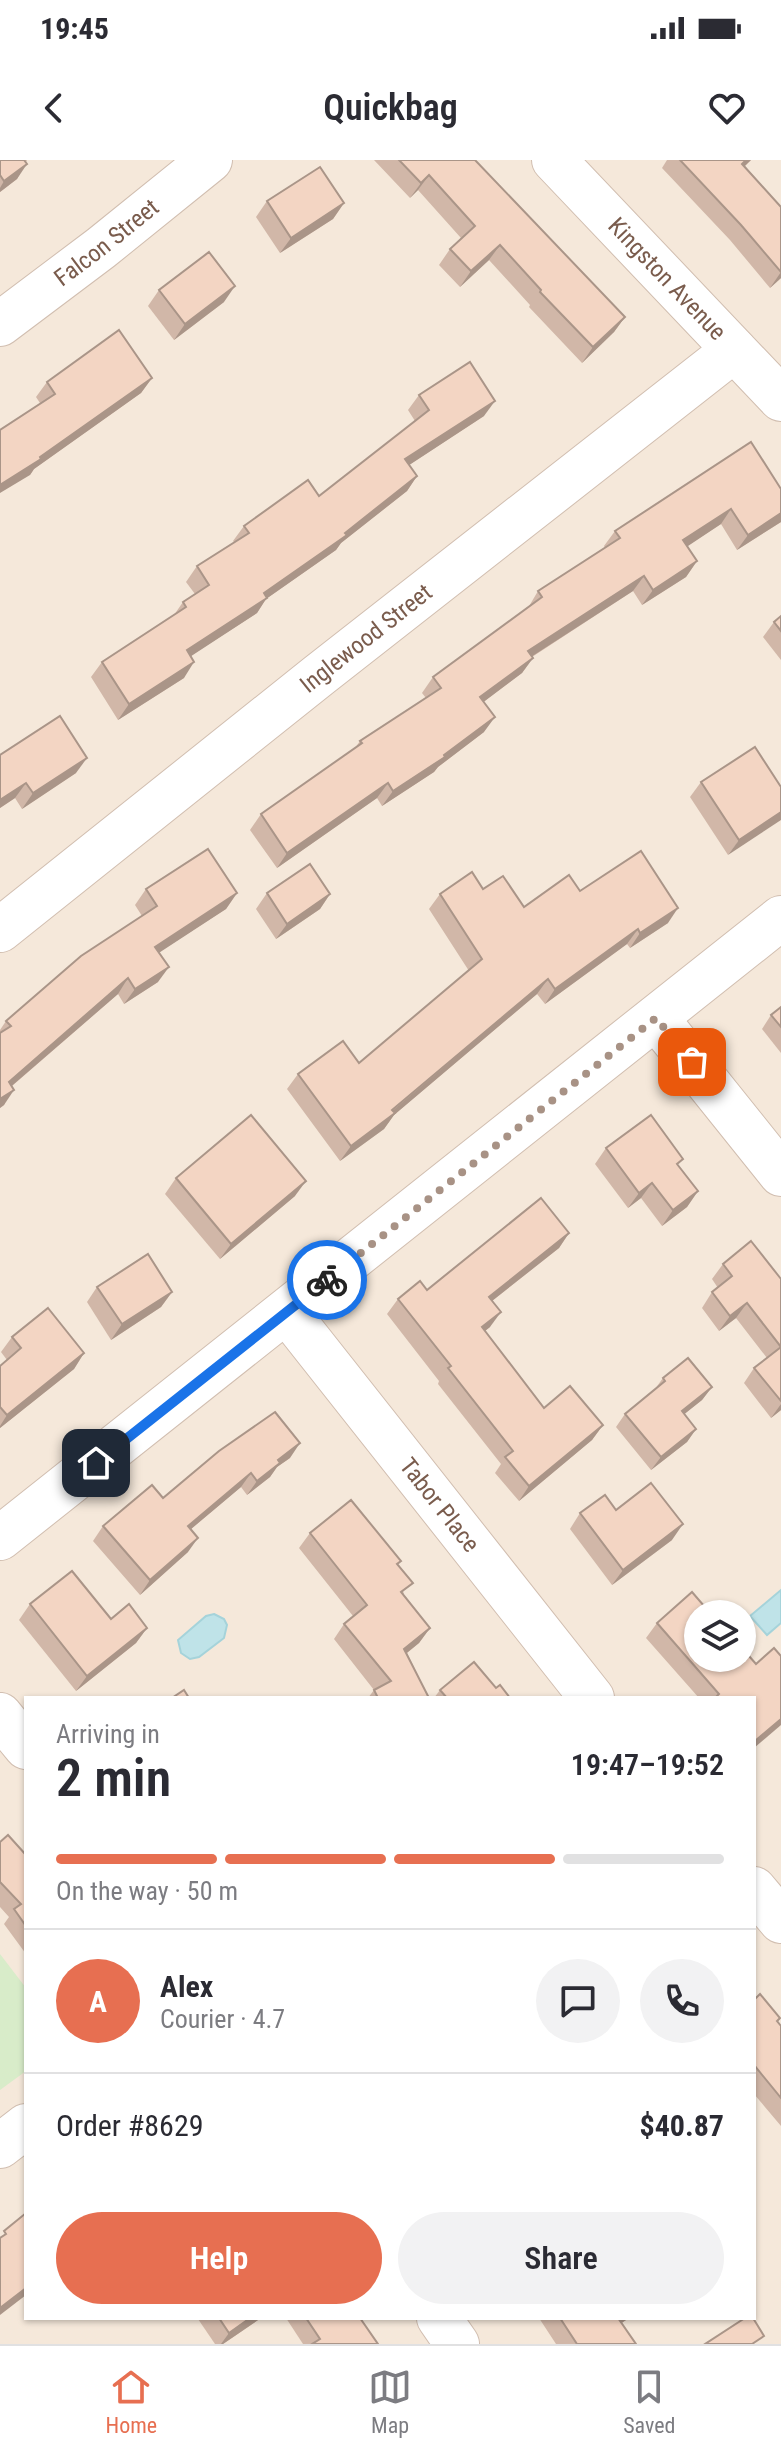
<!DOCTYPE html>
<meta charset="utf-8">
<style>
body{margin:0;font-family:"Roboto Condensed",sans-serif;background:#f2f2f3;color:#2b2b33;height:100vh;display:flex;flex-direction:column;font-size:30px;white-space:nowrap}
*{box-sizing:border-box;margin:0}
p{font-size:26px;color:#7c7c81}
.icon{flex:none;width:44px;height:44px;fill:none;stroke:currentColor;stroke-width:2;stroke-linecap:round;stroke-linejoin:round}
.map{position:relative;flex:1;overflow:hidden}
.panel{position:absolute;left:24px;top:1536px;width:732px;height:624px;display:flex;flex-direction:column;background:#fff;border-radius:0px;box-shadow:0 2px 6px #0004}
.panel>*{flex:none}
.controls{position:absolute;left:684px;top:1440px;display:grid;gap:16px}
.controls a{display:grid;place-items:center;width:72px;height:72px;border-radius:50%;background:#fff;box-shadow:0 2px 6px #0004;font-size:40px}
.pin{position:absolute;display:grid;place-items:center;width:68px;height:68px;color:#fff;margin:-34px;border-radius:16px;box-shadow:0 4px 12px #0006}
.courier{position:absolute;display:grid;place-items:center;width:80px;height:80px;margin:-40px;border:6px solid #1a73e8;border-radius:50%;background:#fff;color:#222;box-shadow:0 2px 10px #0007}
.head em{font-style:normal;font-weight:600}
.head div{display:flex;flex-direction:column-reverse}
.head{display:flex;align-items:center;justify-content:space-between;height:136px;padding:0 32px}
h1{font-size:52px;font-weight:600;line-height:60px}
.bar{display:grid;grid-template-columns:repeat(4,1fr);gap:12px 8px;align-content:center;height:96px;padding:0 32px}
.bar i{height:10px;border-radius:6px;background:#e1e1e2}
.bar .selected{background:#e76f51}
.bar p{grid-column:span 4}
.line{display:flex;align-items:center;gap:20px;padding:0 32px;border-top:2px solid #e1e1e2}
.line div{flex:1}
.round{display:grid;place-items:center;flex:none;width:84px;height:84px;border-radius:42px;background:#f2f2f3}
.button{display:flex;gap:16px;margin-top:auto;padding:16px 32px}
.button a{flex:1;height:92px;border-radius:48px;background:#e76f51;color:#fff;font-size:32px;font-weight:600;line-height:92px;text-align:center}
.button a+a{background:#f2f2f3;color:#2b2b33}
.status{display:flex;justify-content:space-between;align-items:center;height:56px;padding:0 40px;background:#fff;direction:ltr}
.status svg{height:22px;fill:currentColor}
header{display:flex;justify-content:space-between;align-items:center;height:104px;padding:0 32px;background:#fff;font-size:36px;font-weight:600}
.dock{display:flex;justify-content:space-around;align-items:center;height:112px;border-top:2px solid #e1e1e2;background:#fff;font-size:22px;color:#7c7c81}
.dock a{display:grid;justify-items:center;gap:4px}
.dock .selected{color:#e76f51}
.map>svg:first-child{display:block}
</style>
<div class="status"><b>19:45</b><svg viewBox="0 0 49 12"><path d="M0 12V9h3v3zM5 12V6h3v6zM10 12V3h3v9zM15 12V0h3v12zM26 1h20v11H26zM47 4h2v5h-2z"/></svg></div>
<header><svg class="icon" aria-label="back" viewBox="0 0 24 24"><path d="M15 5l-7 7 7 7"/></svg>Quickbag<svg class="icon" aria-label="heart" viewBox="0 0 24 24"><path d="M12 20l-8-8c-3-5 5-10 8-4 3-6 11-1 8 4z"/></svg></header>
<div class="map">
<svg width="781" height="2184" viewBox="0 0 781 2184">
<rect width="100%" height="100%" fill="#fdf6ec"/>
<path fill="#f5e8da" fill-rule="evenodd" d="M0,0H781V2184H0ZM698,1454H742V1498H698ZM26,1538H754V2158H26Z"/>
<path fill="#d8ecc9" d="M0,1794L26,1828V1911L0,1930Z"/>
<g fill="#bfe3e8" stroke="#a5d3da" stroke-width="2">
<path d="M781,1430V1463L767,1475L750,1456Z"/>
<path d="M214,1454L224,1459L227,1465L224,1478L199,1497L190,1499L181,1493L178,1480L206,1456Z"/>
</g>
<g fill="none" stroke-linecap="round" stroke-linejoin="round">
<g stroke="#d1beb0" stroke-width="46">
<g id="minor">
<path id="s1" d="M554,0L781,239"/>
<path id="s2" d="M0,164L101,88L210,0"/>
<path id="s3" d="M0,770L318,516L734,190"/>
<path d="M656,858L781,1014"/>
<path id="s4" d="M287,1152L592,1538"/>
<path d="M0,1378L781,758"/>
<path d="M0,1555L26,1587"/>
<path d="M754,1729L781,1761"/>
<path d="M0,1986L26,1966"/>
<path d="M439,2158L457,2184"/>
</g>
</g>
<use href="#minor" stroke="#fff" stroke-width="44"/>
</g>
<g fill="#d1b7a8">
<path d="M0,0H27L17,19L0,32Z"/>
<path d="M374,0H475L625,157L614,172L582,203L529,147L530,145L489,100L460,127L439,105L450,89L461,78L418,30L410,38Z"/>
<path d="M667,0H751L745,6L781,47V118L770,128L730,80L662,8Z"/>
<path d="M267,41L344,43L333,59L280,93L256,57Z"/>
<path d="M159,130L224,142L174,180L148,146Z"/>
<path d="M152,218L141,233L34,309L30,315L40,243L36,237L47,222Z"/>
<path d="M419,235L484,256L409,305L417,316L407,331L341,383L336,390L266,439L257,453L190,496L184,518L118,560L91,517L102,502L174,455L183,442L195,434L186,422L197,406L234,382L233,381L244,366L319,336L415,261L408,250Z"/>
<path d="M781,329V362L737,390L721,364L687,386L697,401L686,417L642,445L633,431L532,497L533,498L522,513L483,542L484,572L438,607L434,612L382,646L377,638L277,708L250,670L261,654L355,588L360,581L426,538L422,533L433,517L528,448L538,431L605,388L604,386L615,371Z"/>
<path d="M781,456V500L763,477L774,462Z"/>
<path d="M0,595L76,613L22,649L15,638L0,648Z"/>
<path d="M701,622L781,627L728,695L690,637Z"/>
<path d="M146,729L237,733L226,749L159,792L158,822L124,844L118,834L12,926L4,945L0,948V870L6,861L142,756L135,745Z"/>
<path d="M483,729L524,747L580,731L668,763L630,788L627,784L545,844L537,834L394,955L384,969L340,1001L287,929L298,914L359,903L469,811L429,749L440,734Z"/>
<path d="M267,733L330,734L320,749L276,779L256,749Z"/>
<path d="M781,847V893L762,869L771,855Z"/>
<path d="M606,988L679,1006L698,1031L687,1047L662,1066L641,1038L628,1048L595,1004Z"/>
<path d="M176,1018L295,1036L220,1099L165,1034Z"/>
<path d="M569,1073L559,1088L492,1141L490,1167L485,1171L544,1248L603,1265L592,1280L519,1341L495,1313L501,1304L438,1224L439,1221L387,1154L398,1139L427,1130Z"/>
<path d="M723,1104L781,1119V1250L771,1258L744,1223L754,1208L767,1198L736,1158L719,1171L702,1148L712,1132L718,1128L712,1119Z"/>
<path d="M97,1127L172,1132L161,1147L111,1180L87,1142Z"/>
<path d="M12,1177L84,1193L74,1209L0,1268V1206L7,1200L1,1192Z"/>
<path d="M663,1218L712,1227L702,1240L684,1254L696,1269L687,1282L651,1310L616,1267L625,1254L655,1229Z"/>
<path d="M290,1298L277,1307L270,1317L247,1335L241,1327L191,1369L188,1392L140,1435L93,1381L103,1366L163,1338Z"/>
<path d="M616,1350L672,1380L612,1425L570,1369L580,1353Z"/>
<path d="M310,1373L401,1401L398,1405L404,1435L430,1468L419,1483L407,1493L429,1538H368L374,1530L334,1479L344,1464L353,1456L299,1388Z"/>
<path d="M30,1444L111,1459L147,1468L136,1483L76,1531L19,1460Z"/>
<path d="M657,1463L756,1504L781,1496L754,1588V1538H699L646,1478Z"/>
<path d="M496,1528L510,1538H434L440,1530Z"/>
<path d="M0,1682L26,1695V1794L4,1764L9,1757L0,1747Z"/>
<path d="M754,1835L780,1858L778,1862L781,1866V1966L754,1934Z"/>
<path d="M199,2158H261L223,2184H215L198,2159Z"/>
<path d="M286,2158H360L378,2184H303Z"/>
<path d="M539,2158H629L621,2163L636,2184H556Z"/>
</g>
<g fill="#aa9588">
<path d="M746,0H751L731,19L742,4Z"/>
<path d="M27,4L17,19L0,32V28L4,21Z"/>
<path d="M429,15L418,30L410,38L421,23Z"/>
<path d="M344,43L333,59L280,93L291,78Z"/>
<path d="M500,85L489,100L460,127L471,111Z"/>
<path d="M781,112V118L770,128Z"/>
<path d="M235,126L224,142L174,180L185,164Z"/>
<path d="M625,157L614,172L582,203L593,187Z"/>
<path d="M152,218L141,233L34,309L30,315L0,333V325Z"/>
<path d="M495,241L484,256L394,315L405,299Z"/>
<path d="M417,316L407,331L341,383L336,390L266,439L257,453L176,506L187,490L345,373Z"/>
<path d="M731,349L721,364L673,396L683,380Z"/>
<path d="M781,353V362L737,390L748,375Z"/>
<path d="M697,401L686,417L642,445L653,430Z"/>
<path d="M644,416L633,431L517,506L528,491Z"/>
<path d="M533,498L522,513L469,553L480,537Z"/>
<path d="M194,502L184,518L118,560L129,544Z"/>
<path d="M495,557L484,572L438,607L434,612L382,646L393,631Z"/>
<path d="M87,598L76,613L22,649L33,633Z"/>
<path d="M26,623L15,638L0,648V640Z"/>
<path d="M388,623L377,638L277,708L287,693Z"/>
<path d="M781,652V660L728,695L739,680Z"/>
<path d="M237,733L226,749L145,802L155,787Z"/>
<path d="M330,734L320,749L276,779L287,764Z"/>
<path d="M678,748L668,763L630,788L640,773Z"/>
<path d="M638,769L627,784L545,844L555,829Z"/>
<path d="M169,807L158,822L124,844L135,829Z"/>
<path d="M128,818L118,834L0,936L9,922Z"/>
<path d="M548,819L537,834L394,955L384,969L340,1001L351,986Z"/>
<path d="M14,930L4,945L0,948V939Z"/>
<path d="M306,1021L295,1036L220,1099L231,1084Z"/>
<path d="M652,1023L641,1038L628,1048L639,1033Z"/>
<path d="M698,1031L687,1047L662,1066L673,1050Z"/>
<path d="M569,1073L559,1088L478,1152L489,1137Z"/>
<path d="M172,1132L161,1147L111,1180L122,1164Z"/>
<path d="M747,1143L736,1158L719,1171L730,1156Z"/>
<path d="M501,1152L490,1167L471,1182L482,1167Z"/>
<path d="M84,1193L74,1209L0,1268V1266L7,1255Z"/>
<path d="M712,1227L702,1240L672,1264L682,1251Z"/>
<path d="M781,1244V1250L771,1258Z"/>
<path d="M603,1265L592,1280L519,1341L529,1326Z"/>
<path d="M696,1269L687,1282L651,1310L661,1297Z"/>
<path d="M300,1283L290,1298L277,1307L270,1317L247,1335L257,1321L278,1300Z"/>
<path d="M251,1313L241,1327L178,1380L188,1366Z"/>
<path d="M683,1364L672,1380L612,1425L623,1410Z"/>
<path d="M198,1378L188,1392L140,1435L150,1420Z"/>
<path d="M147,1468L136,1483L76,1531L87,1516Z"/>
<path d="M430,1468L419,1483L393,1504L404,1489Z"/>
<path d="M781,1559V1565L754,1588L755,1581Z"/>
<path d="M26,2128V2135L0,2155V2148Z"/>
<path d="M250,2158H261L223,2184H221L229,2173Z"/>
<path d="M618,2158H629L607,2173Z"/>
</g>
<g fill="#f3d5c3" stroke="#aa9588" stroke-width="2">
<path d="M0,0H24L27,4L4,21L0,15Z"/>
<path d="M399,0H475L625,157L593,187L540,132L541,130L500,85L471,111L450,89L475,66L429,15L421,23Z"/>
<path d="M680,0H746L742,4L781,47V112L741,65Z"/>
<path d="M320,7L344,43L291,78L267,41Z"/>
<path d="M209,92L235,126L185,164L159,130Z"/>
<path d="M119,170L152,218L40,297L41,299L0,325V270L55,234L47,222Z"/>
<path d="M470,202L495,241L405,299L417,316L345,373L347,375L264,433L267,438L187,490L194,502L129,544L102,502L186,447L183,442L209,425L197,406L249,373L244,366L308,320L319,336L429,250L419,235Z"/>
<path d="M751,282L781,329V353L748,375L731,349L683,380L697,401L653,430L644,416L528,491L533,498L480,537L495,557L444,595L445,597L393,631L388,623L287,693L261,654L362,583L360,581L441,528L433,517L542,437L538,431L620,378L615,371Z"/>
<path d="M781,456V471L774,462Z"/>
<path d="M60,556L87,598L33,633L26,623L0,640V595Z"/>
<path d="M755,587L781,627V652L739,680L701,622Z"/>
<path d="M208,689L237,733L155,787L169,807L135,829L128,818L9,922L14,930L0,939V873L11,866L6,861L81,796L157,746L146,729Z"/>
<path d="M641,691L678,748L640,773L638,769L555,829L548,819L392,950L395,953L351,986L298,914L343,881L359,903L482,799L440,734L472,712L483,729L503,716L524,747L569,715L580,731Z"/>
<path d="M310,704L330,734L287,764L267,733Z"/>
<path d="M781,847V867L771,855Z"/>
<path d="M251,955L306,1021L231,1084L176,1018Z"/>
<path d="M651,955L683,999L677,1004L698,1031L673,1050L652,1023L639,1033L606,988Z"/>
<path d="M541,1038L569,1073L489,1137L501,1152L482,1167L544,1248L570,1226L603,1265L529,1326L505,1297L513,1291L448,1208L451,1206L398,1139L420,1121L427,1130Z"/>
<path d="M751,1081L781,1119V1187L747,1143L730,1156L712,1132L732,1116L723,1104Z"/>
<path d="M148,1094L172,1132L122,1164L97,1127Z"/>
<path d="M48,1148L84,1193L7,1255L0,1247V1206L21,1188L12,1177Z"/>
<path d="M781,1187V1241L754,1208Z"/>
<path d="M688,1198L712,1227L682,1251L696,1269L661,1297L625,1254L665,1221L663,1218Z"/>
<path d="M275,1252L300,1283L278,1300L280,1303L257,1321L251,1313L188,1366L198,1378L150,1420L103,1366L152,1325L163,1338L219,1291Z"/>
<path d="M651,1323L683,1364L623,1410L580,1353L605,1335L616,1350Z"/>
<path d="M351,1340L401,1401L397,1404L413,1423L401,1432L430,1468L404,1489L429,1538H378L374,1530L391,1521L344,1464L367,1445L310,1373Z"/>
<path d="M72,1411L111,1459L129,1444L147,1468L87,1516L30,1444Z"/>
<path d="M692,1432L711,1454H698V1498H742V1488L756,1504L774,1488L781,1496V1559L755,1581L754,1538H719L717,1536L719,1534L657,1463Z"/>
<path d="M474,1502L496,1528L500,1525L510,1538H447L440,1530Z"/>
<path d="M184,1530L189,1538H172Z"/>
<path d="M8,1675L26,1695V1766L14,1749L21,1744L0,1722V1682Z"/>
<path d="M760,1834L780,1858L777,1861L781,1866V1938L754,1905V1835L756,1838Z"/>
<path d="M26,2053V2128L0,2148V2078L6,2074L4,2071Z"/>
<path d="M219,2158H250L229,2173Z"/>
<path d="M306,2158H360L378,2184H312L320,2179Z"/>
<path d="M560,2158H618L636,2184H577Z"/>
<path d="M745,2158H753L764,2176L752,2184H705Z"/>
</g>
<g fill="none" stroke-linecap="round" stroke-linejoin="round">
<path stroke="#a89285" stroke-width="8" stroke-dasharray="0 14.4" d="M327,1120L656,858L692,902"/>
<path stroke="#1a73e8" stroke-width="10" d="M96,1303L327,1120"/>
</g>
<g text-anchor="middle" stroke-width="6" stroke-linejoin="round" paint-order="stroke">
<g font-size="24" fill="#7a5c4d" stroke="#fffaf3">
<text dy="8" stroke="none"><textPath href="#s2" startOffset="134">Falcon Street</textPath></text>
<text dy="8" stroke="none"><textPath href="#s1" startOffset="164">Kingston Avenue</textPath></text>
<text dy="8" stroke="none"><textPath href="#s3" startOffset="468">Inglewood Street</textPath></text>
<text dy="8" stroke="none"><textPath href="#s4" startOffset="246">Tabor Place</textPath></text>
</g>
</g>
</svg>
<div class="controls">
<a><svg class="icon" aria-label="layers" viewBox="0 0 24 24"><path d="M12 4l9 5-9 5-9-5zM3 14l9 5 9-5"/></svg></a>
</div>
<div class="pin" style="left:692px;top:902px;background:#ea580c"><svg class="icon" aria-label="bag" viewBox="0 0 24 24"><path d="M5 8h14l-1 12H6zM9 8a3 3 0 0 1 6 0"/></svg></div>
<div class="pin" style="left:96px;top:1303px;background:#1f2937"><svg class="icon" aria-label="home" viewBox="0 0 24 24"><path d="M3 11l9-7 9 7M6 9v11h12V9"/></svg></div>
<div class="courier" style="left:327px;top:1120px"><svg class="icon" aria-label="bike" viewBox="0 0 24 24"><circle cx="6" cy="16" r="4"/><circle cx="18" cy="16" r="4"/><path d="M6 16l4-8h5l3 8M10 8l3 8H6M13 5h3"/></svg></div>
<section class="panel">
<div class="head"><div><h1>2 min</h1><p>Arriving in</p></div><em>19:47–19:52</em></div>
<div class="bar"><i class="selected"></i><i class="selected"></i><i class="selected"></i><i></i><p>On the way · 50 m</p></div>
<div class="line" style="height:144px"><b class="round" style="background:#e76f51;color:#fff">A</b><div><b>Alex</b><p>Courier · 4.7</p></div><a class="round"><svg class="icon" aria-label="chat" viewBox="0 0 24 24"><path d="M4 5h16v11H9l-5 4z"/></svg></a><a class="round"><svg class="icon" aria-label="phone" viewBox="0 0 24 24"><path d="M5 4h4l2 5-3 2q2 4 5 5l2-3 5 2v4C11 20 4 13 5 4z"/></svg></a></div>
<div class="line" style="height:104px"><div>Order #8629</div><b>$40.87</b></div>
<div class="button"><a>Help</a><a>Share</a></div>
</section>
</div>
<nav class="dock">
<a class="selected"><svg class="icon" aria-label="home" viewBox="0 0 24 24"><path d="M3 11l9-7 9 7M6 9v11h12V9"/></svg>Home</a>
<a><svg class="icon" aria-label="map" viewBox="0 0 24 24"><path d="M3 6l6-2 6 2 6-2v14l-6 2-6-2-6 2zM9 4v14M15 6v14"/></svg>Map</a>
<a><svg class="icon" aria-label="saved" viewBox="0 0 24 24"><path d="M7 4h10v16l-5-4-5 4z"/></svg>Saved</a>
</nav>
